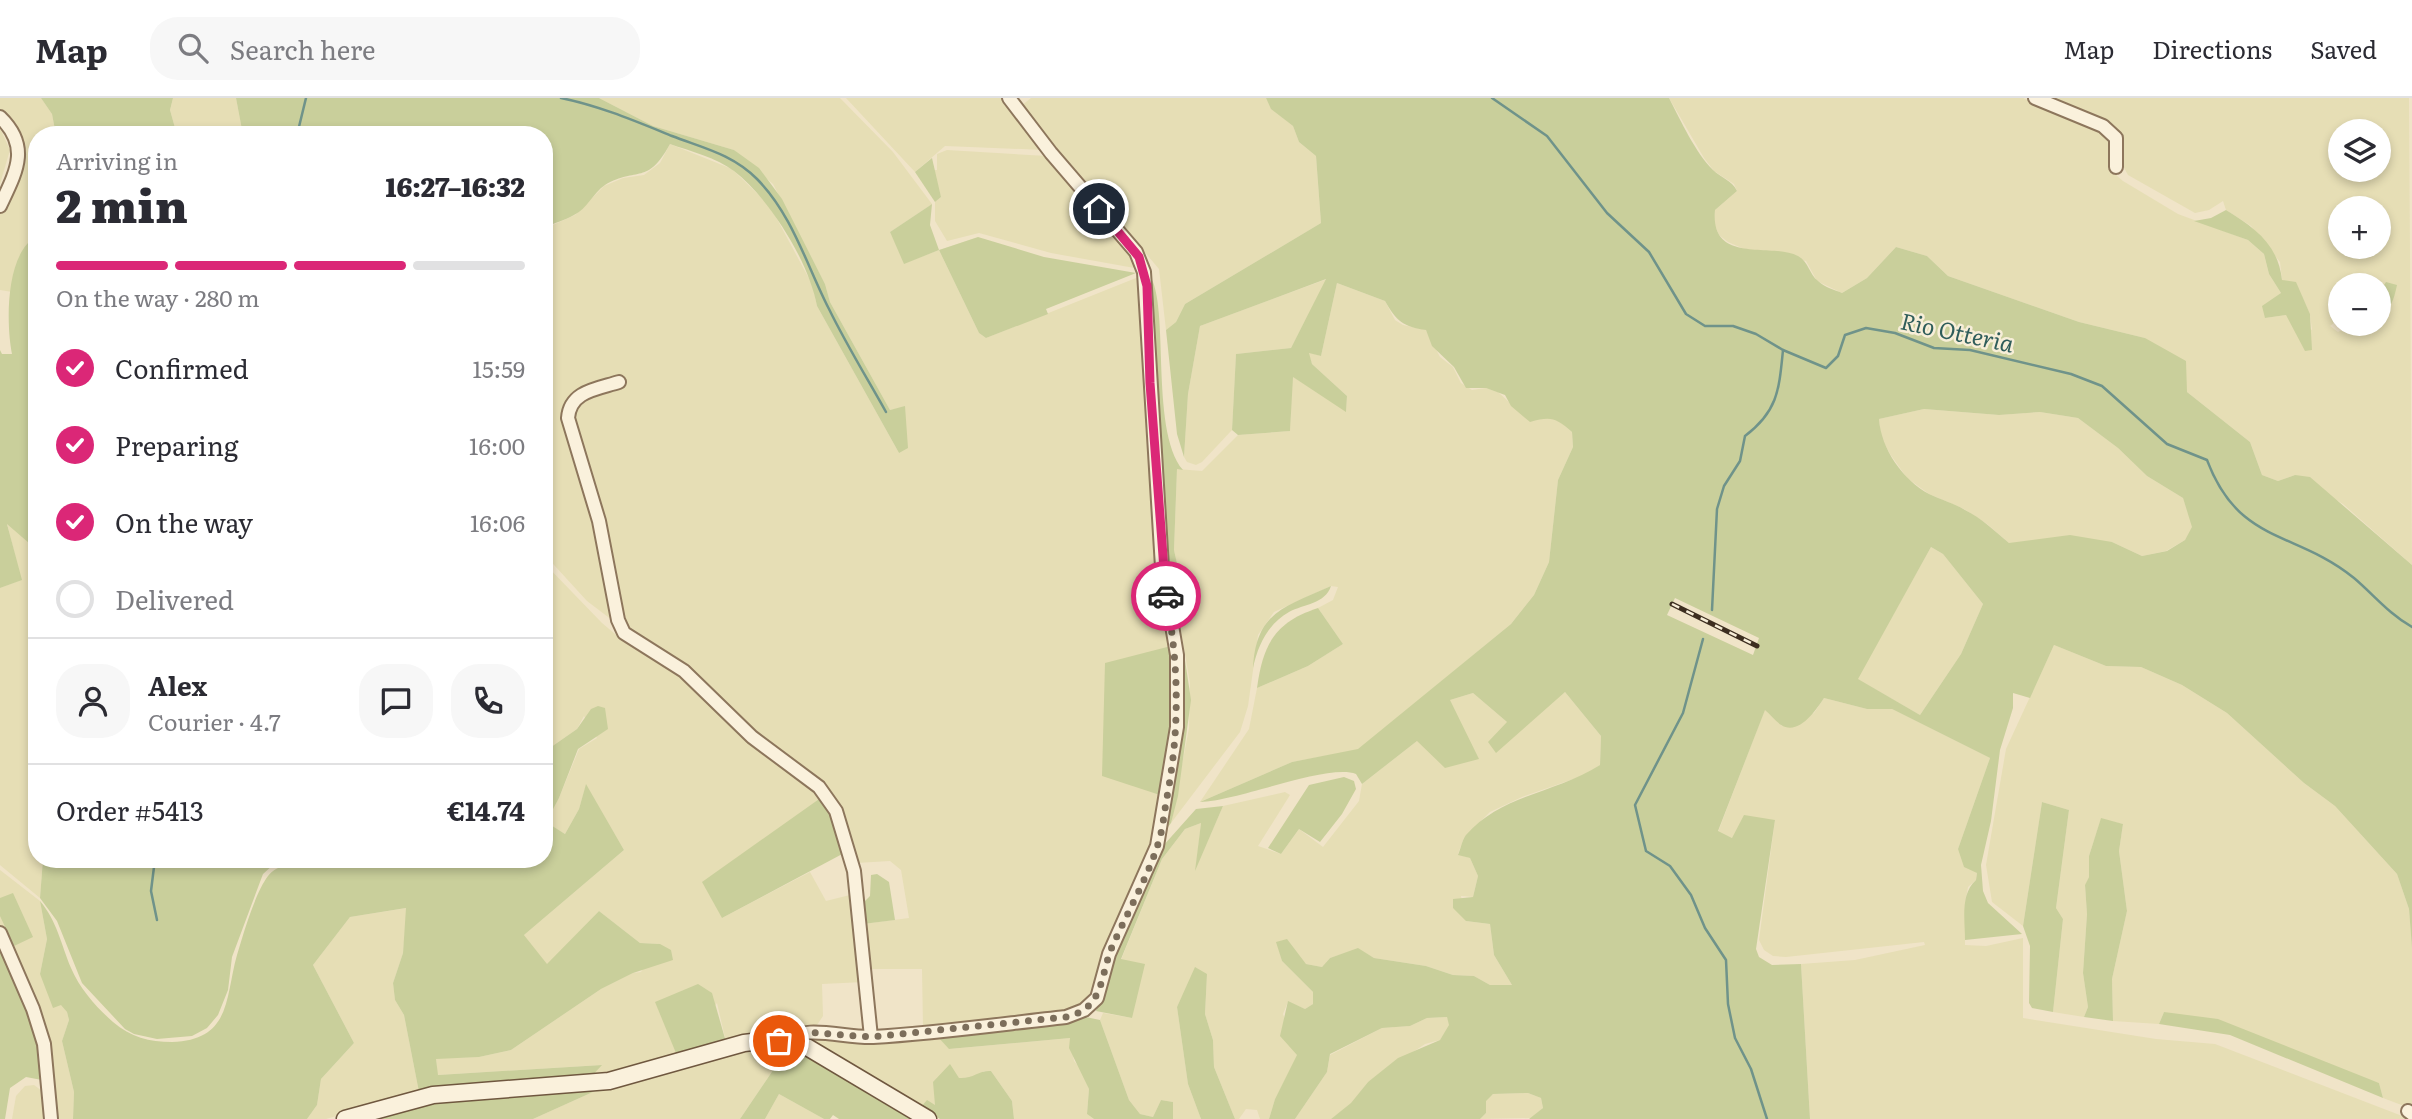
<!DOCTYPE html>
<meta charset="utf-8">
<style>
body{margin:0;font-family:Literata,serif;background:#f7f7f7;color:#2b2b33;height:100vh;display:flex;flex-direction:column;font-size:26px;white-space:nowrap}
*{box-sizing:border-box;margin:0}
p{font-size:23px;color:#7c7c81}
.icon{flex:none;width:38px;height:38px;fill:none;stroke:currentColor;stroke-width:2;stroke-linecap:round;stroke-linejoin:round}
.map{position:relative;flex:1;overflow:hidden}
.side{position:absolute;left:28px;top:28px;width:525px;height:742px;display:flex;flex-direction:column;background:#fff;border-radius:28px;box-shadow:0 4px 10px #0003}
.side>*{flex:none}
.tools{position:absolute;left:2328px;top:21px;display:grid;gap:14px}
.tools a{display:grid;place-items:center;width:63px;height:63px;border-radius:50%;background:#fff;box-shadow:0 4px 10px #0003;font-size:35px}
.pin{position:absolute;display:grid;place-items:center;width:60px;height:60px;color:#fff;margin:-30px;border:4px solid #fff;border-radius:50%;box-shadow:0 2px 7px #0007}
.courier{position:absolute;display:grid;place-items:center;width:70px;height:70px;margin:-35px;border:5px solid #db2777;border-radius:50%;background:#fff;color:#222;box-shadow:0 2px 9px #0007}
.headline em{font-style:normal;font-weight:800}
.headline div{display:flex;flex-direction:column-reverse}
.headline{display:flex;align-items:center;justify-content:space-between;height:119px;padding:0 28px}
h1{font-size:46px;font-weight:800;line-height:52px}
.bar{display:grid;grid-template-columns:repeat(4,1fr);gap:10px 7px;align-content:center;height:84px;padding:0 28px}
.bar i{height:9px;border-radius:5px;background:#e1e1e2}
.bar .selected{background:#db2777}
.bar p{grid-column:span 4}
.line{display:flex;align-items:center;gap:18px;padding:0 28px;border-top:2px solid #e1e1e2}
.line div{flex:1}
.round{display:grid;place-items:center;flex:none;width:74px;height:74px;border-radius:28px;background:#f7f7f7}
ol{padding:0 28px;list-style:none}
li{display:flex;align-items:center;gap:21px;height:77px}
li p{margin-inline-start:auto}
li .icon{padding:7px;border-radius:50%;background:#db2777;color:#fff;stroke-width:4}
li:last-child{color:#7c7c81}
li i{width:38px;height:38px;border:4px solid #e1e1e2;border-radius:50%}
header{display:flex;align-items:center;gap:42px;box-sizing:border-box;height:98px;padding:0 35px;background:#fff;border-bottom:2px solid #e1e1e2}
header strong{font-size:33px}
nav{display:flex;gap:38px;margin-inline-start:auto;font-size:24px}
.search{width:490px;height:63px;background:#f7f7f7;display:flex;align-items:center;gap:18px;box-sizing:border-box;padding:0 24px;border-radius:28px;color:#7c7c81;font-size:26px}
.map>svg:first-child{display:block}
</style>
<header>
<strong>Map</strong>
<div class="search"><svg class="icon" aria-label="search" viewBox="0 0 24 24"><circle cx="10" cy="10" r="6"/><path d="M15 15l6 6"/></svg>Search here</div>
<nav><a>Map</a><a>Directions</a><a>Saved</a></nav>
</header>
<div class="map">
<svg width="2412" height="1021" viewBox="0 0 2412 1021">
<rect width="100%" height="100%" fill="#f0e4c8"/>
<g fill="#e6deb5" fill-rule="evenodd">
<path d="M0,0H41L52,16L56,37H37V138L24,150L16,168L12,194L0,192V116L20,64L0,15Z"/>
<path d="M173,0H236L243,37H177L170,12Z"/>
<path d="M599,0H840L893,54L932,106L890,134L905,165L939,152L979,235L986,240L1141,178L1171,548L1163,698L1157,731L1093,897L1087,904L1070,914L923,930L922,871H869L863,826L909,820L901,772L890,763L856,765L844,718L755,636L634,538L624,525L572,319L584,291L565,328L594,423L612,522L587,503L544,456V131L575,117L604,88L623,80L644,77L660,65L670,46L732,71L770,108L813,188L817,208L899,355L905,309L890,312L830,204L825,186L773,86L734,52L653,28Z"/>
<path d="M846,0H1006L1044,52L945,48L915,74Z"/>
<path d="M1031,0H1266L1272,11L1293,28L1299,44L1316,58L1321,125L1185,206L1176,224L1166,232L1159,171L1021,8Z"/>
<path d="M1669,0H2023L2108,38L2113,61L2108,70L2123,83L2178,116L2248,142L2264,156L2269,176L2281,195L2265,220L2286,217L2312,232L2310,216L2303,201L2282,182L2280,164L2251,128L2226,112L2223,103L2209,112L2195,115L2128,77L2123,68L2121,41L2048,0H2409L2412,467L2343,406L2295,377L2278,383L2262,377L2250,344L2187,294L2145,240L2079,224L1948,178L1927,158L1896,149L1867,180L1842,195L1817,183L1806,163L1744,151L1728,144L1719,137L1714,125L1715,112L1737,93L1734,86L1714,73L1704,60ZM2340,33H2378V72H2340ZM2340,110H2378V149H2340ZM2340,187H2378V197L2381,195L2386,215L2378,219V226H2356L2338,234L2330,228L2340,220Z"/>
<path d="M0,30L10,52L0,86Z"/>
<path d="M947,52L1047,58L1127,149L1140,171L1051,155L979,135L947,143L935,123V104L941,99L933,72H937V56Z"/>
<path d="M1327,181L1291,250L1236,256L1232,332L1202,364L1196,367L1187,364L1184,359L1188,296L1200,228Z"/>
<path d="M1337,185L1385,203L1395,222L1403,227L1426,232L1440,259L1453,269L1461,285L1472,292L1486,290L1498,294L1522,316L1557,321L1572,334L1573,349L1558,382L1549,464L1534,497L1511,526L1358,652L1292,664L1200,704L1249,631L1257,590L1308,568L1343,546L1318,510L1333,502L1338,489L1331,488L1274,514L1258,537L1248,608L1240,634L1171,725L1189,630L1190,585L1180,528L1186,506L1174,452L1177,371L1202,373L1238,337L1290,333L1292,278L1346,313L1347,298L1312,266L1308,254L1321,258Z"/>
<path d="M1924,311L1999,317L2040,314L2078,320L2118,350L2147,378L2183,400L2193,429L2185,442L2166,453L2142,458L2112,444L2009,445L1987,426L1964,411L1929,396L1907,380L1890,356L1880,337L1879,321Z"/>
<path d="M7,425L37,452V761H43L40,800L0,767V490L21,482Z"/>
<path d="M1931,449L1943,456L1983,506L1961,556L1920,617L1857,581Z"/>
<path d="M544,465L602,525L621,541L674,570L822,699L722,820L810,774L826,803L854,796L864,884L822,886L823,918L817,927L751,937L726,944L717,905L678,960L589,981L601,967L437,977L436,960L479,959L511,952L601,891L633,875L641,874L660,846L640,845L599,813L547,867L524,837L624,752L586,687L579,711L565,736L545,724L559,700L579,651L597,640L584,618L577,631L544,654Z"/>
<path d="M2054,547L2106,568L2141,569L2182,587L2227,615L2304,685L2335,708L2397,776L2409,811L2412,850V1011L2383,1000L2379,985L2164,914L2159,926L2113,923L2112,881L2127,813L2119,753L2123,726L2101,721L2089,758V779L2085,788L2087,816L2083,875L2088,909L2084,919L2053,914L2063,821L2056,810L2069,712L2042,704L2023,828L1992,804L1986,767L2006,651Z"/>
<path d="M1565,594L1601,638L1600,667L1585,677L1522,699L1490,714L1464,740L1458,756L1470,760L1478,778L1473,799L1461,798L1466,823L1490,826L1494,857L1512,887H1490L1474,878L1453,877L1426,868L1374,860L1358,851L1330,860L1322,869L1306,866L1277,844L1282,863L1313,894V906L1305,911L1288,904L1283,916L1298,957L1275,1001L1269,1021H1260L1257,1012L1246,1011L1239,1021H1235L1214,969L1213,942L1205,916L1207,877L1196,870L1177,909L1188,986L1201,1021H1173V1004L1161,1002L1153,1019L1140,1016L1129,1002L1100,922L1103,915L1132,920L1121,862L1162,761L1185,731L1201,725L1196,769L1223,708L1285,694L1290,697L1258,748L1281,756L1299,731L1323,749L1359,703L1362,686L1417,643L1450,602L1473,595L1507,624Z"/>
<path d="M1824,600L1867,611H1892L1990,660L1958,751L1977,775L1976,782L1968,789L1965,806V847L1986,848L2023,840V920L2156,941L2215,946L2410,1021H1810L1801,866L1855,862L1925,847L1924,844L1786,859L1773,858L1764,852L1759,842L1775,722L1732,740L1718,734L1765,611L1782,628L1814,615Z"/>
<path d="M0,772L40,803L47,841L40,876L67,914L69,922L62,943L74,994L73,1021H54L49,950L0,829Z"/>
<path d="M407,810L403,855L393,885L395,902L404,917L419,994L326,1021H307L317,1007L321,981L354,945L313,867L350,819Z"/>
<path d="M1447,919L1450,927L1440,942L1425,946L1368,984L1351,1006L1331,1021H1295L1327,974L1330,957L1382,930L1410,928L1427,920Z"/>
<path d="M937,938L950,951L1070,940L1074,963L1082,972L1089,991L1087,1016L1094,1021H1014L1012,1003L991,973H984L973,981L959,980L935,1008L921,1009L809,940Z"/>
<path d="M748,949L788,950L740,1021H533L604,989Z"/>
<path d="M25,988L34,987L42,993L47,1021H12L16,998Z"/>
<path d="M1528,995L1541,1000L1543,1010L1532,1020L1480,1021L1486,1015L1485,1003L1493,996Z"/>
<path d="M779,996L824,1021H765Z"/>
</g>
<g fill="#c9cf9b" fill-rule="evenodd">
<path d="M41,0H173L170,12L177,37H56L52,16Z"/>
<path d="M236,0H599L653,28L734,52L759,70L782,101L825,186L830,204L890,312L905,308L908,350L899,355L817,208C809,164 770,101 734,73C717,60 690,53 670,46C647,88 638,68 605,87C593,95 587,111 574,117C564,123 554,124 544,131V37H243Z"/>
<path d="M1266,0H1669C1681,23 1695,54 1713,72C1721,80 1732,82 1737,93L1715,112C1710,167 1770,144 1798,158C1809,164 1809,176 1818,183C1824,189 1835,192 1842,195L1867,180L1896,149L1927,158L1948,178L2079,224L2145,240L2186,263L2187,294L2250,344L2262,377L2278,383L2295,377L2310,379L2412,467V850L2409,811L2397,776L2335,708L2304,685L2227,615L2182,587L2141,569L2106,568L2054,547L2030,600L2013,595V610L2000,652L1991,723L1981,767L1983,793L1988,805L2022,836L1965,842C1965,822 1960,796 1976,782L1977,775L1964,769L1958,751L1990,660L1892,611H1867L1824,600C1816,612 1799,638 1781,627C1775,623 1770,616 1765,612L1718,733L1732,740L1744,717L1775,722L1756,851L1759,859L1772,867L1801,866L1810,1021H1529L1543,1010L1541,1000L1528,995L1493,996L1486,1003V1015L1480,1021H1331L1351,1005L1368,984L1398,960L1440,942L1449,927L1447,919L1427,920L1410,928L1382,930L1330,956L1327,974L1295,1021H1269L1275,1001L1297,957L1280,938L1288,903L1305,911L1313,906V894L1282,863L1276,844L1287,841L1306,866L1322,869L1330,860L1358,850L1374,860L1426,868L1453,877L1474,878L1490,887H1512L1494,857L1490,826L1466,823L1453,810V801L1473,799L1478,778L1470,760L1458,757C1461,750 1462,742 1466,737C1502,696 1557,695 1600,667L1601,638L1565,594L1496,655L1488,644L1507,624L1473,595L1450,602L1479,661L1445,670L1417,643L1362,686L1356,676C1328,665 1239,703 1200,704L1292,664L1358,651L1511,526L1534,497L1549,464L1558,382L1573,349L1572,334C1556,320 1551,318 1530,324L1511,308L1505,297L1486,290H1466L1454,269L1432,248L1426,232C1404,229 1396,223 1385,203L1337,185L1321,258L1309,255L1312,266L1347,298L1346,314L1293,279L1290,333L1238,337L1232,332L1236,256L1291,250L1326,181L1200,228L1188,296L1184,359L1177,336L1166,232L1176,224L1185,206L1321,125L1316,58L1299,44L1293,28L1271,11ZM1924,311L1999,317L2040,314L2078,320L2118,350L2147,378L2183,400L2192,429L2185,442L2167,453L2142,458L2112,444L2070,437L2009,445C1995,433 1981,420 1965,412C1954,405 1941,402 1929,396C1903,382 1881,351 1879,321ZM1931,449L1943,456L1983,506L1961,556L1920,617L1858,581ZM1675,500L1759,540L1753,557L1667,517Z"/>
<path d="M932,60L941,99L935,104L915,74Z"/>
<path d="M932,106L930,127L939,152L978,139L1044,159L1136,175L1046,211L1048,216L986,240L979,235L939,152L904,166L890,134Z"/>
<path d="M2226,112C2255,130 2278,146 2282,182L2296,184L2310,216L2312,252L2305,253L2286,217L2265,220L2262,208L2281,195L2269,176L2264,156L2248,142L2194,123L2211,120Z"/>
<path d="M37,138V452L7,426L22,482L0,490V252L2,256H12C6,226 5,155 37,138Z"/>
<path d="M1147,174C1172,198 1148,331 1183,372L1177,371L1174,452L1186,506L1180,529L1191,602L1178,698L1171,725L1165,733L1182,630Z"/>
<path d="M2386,184L2397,187C2394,201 2391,212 2378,219V197Z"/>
<path d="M1331,488C1325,506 1304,506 1289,514C1268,526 1258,547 1253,570C1256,513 1285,509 1331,488Z"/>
<path d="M1318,510L1343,546L1308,568L1257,590C1263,546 1275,524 1318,510Z"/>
<path d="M1171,548L1173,627L1163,698L1102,678L1105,565Z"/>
<path d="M598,608L605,610L608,631L578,651L559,700L546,724L565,736L579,711L586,686L624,752L524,837L547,866L599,813L640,845L660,846L671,852L673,862L633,875L601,891L511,952L479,959L436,961L438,977L602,967L589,981L419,994L404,917L395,902L393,885L403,855L406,810L350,819L313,867L354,945L321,981L317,1007L307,1021H73L74,994L62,943L69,922L67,914L61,907L53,910L40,876L47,841L40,803C57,823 61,846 71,870C80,891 96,909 113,924C131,939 149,944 172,944C232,942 225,899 237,857C243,837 255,795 268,778C277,766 297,765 311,761H544V654L577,631L591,611Z"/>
<path d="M1344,679L1354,683L1356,691L1342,716L1320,744L1299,731L1281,756L1268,750L1309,687Z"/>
<path d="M822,699L846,754L722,820L702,784Z"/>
<path d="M2042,704L2069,712L2056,810L2063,821L2053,914L2032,910L2029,905L2030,848L2023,828Z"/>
<path d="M1223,708L1195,773L1201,725L1185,731L1162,761L1121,861L1145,866L1132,920L1096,913L1113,861L1163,748L1196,711Z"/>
<path d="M2101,720L2123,726L2119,753L2127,813L2112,881L2113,923L2084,919L2088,909L2083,875L2087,816L2085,787L2089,779V758Z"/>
<path d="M43,761H295L273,767L263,776L232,859L228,892L218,917L207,930L192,938L157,941L134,936L125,931L82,885L57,823L40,800Z"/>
<path d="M877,776L889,784L895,822L863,826L861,807L870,798L871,777Z"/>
<path d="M13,795L33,839L14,848L0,818V800Z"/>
<path d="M0,841C19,885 46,933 42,982L26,979L10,990L5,1021H0Z"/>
<path d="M1195,869L1207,876L1205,916L1213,942L1214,969L1235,1021H1201L1188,986L1177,909Z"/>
<path d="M698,886L712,895L726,944L678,960L655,904Z"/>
<path d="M2164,914L2218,921L2379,985L2383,1000L2230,937L2159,926Z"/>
<path d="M1081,918L1100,922L1129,1002L1140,1016L1153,1019L1161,1002L1173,1004V1021H1094L1087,1016L1089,991L1069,950L1070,940L949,951L937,938Z"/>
<path d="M788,950L801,953L917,1021H839L833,1017L830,1021H824L779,996L765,1021H740Z"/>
<path d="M950,966L959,980C973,981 979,972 991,973L1012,1003L1014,1021H940L921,1009L927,1002L935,1007L933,984Z"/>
<path d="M604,989L533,1021H360L408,1006Z"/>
</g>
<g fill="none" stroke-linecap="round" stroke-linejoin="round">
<g stroke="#6f938a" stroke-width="2.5">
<path d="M561,0C600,8 635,23 672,38C703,50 732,56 757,81C792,116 807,168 829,211C846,246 867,280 886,314"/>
<path d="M1492,0L1547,38L1607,115L1649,154L1686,216L1705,228H1733L1756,236L1783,252L1826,270L1838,258L1845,237L1866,230L1895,235L1934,250L1970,252L2071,276L2102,288L2167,346L2207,362C2239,447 2295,432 2354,480C2374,497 2389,516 2412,529"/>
<path d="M297,37L306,0"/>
<path d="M1712,512L1717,411L1724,388L1740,363L1745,338C1778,313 1779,292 1783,252"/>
<path d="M1703,541L1683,615L1635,707L1646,753L1670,768L1691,797L1705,830L1726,862L1728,906L1735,940L1751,971L1767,1021"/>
<path d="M155,761L151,793L157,822"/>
</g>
<g stroke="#8d765c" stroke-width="16">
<g id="street">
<path d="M2035,0L2103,28L2116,40V69"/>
<path d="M0,19C31,49 16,74 0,108"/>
<path d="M619,284C597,291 570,293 568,320L599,423L618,522L624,535L684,573L752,639L819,689L836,713L854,773L871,939"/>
<path d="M0,835L33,911L44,946L51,1021"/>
<path d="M779,943C810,926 841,940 873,939C938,935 1002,926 1066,919L1084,912L1097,900L1109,856L1157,748L1177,629V557L1162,469L1144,174L1136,154L1051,55L1009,0"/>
<path d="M2408,1013L2412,1016"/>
</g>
</g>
<g stroke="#6f573f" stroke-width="19">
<path id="secondary" d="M345,1021L433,997L609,983L744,945L769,942L807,949L928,1021"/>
</g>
<use href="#street" stroke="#faf1dc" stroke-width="12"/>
<use href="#secondary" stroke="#faf1dc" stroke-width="16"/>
<g stroke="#3d2e20" stroke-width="5">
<path id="rail" d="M1672,506L1757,548"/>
</g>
<use href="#rail" stroke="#f7eed8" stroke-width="2.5" stroke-dasharray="8" stroke-linecap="butt"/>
</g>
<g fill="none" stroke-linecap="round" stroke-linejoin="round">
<path stroke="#7c6e5b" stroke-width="7" stroke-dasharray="0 12.6" d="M779,943L804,934L871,939L1066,919C1104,911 1100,878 1112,849C1127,815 1147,781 1158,746C1163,731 1164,715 1167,699C1180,630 1179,567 1166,498"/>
<path stroke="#db2777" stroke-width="9" d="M1099,111L1139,159L1147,188L1150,285L1166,498"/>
</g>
<g text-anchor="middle" stroke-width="5" stroke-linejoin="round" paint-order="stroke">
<g font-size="23" font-style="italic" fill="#2f5d5a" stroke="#f7eed8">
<text transform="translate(1957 235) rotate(12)" y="8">Rio Otteria</text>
</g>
</g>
</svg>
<div class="tools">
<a><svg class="icon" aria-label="layers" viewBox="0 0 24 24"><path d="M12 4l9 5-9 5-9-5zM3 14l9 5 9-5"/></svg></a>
<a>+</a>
<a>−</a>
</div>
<div class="pin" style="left:779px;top:943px;background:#ea580c"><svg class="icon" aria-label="bag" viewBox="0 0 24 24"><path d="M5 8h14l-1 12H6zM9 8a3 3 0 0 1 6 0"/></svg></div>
<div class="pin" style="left:1099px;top:111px;background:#1f2937"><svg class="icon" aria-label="home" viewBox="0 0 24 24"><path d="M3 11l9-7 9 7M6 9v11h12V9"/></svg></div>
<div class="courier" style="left:1166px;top:498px"><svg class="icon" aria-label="car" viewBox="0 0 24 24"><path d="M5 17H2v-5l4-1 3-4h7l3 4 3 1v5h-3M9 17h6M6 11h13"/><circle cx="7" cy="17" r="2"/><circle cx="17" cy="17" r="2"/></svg></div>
<section class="side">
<div class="headline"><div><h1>2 min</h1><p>Arriving in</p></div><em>16:27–16:32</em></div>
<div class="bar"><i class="selected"></i><i class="selected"></i><i class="selected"></i><i></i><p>On the way · 280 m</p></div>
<ol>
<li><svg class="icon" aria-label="check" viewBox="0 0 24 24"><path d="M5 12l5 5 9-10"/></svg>Confirmed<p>15:59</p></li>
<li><svg class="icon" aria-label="check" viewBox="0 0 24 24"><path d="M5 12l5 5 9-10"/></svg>Preparing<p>16:00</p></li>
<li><svg class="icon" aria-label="check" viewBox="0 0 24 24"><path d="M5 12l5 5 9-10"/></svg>On the way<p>16:06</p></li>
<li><i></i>Delivered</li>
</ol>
<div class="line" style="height:126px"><a class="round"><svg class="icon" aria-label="person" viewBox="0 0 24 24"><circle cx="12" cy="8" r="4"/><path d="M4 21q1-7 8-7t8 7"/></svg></a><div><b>Alex</b><p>Courier · 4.7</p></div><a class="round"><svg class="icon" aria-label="chat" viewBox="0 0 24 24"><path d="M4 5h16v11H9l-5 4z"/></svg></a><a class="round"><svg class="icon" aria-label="phone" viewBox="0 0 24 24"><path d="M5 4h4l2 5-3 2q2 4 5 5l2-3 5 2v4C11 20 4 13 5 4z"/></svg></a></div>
<div class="line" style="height:91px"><div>Order #5413</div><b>€14.74</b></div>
</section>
</div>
